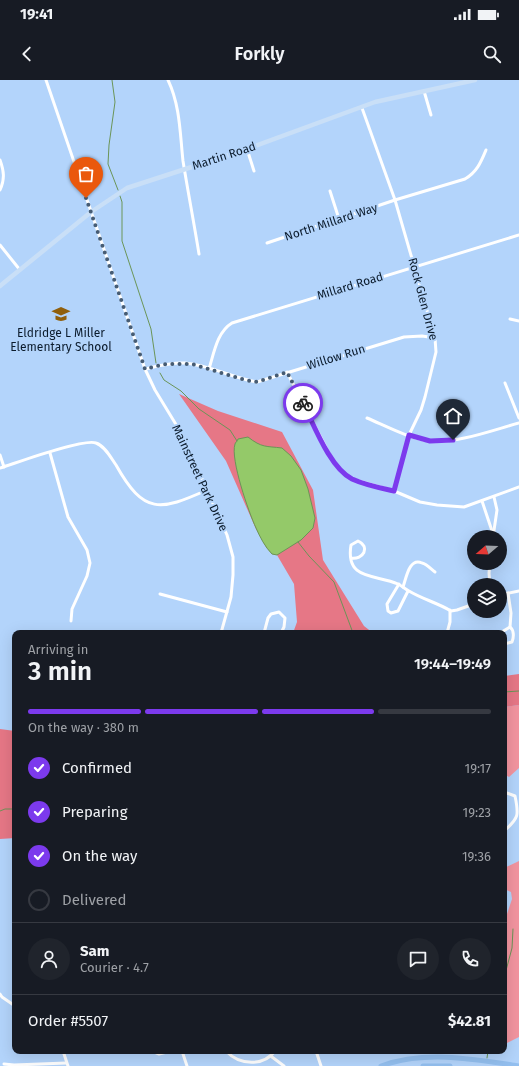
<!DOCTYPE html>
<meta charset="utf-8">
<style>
body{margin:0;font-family:"Fira Sans",sans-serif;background:#20242c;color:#f1f3f6;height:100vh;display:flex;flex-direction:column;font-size:15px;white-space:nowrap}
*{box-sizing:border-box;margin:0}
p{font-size:13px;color:#9ea1a6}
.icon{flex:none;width:22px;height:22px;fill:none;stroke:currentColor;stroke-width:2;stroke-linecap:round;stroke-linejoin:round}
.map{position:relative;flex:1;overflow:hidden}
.side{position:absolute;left:12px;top:550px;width:495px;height:424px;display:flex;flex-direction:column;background:#171b24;border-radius:8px;box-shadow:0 4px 16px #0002}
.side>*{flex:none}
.needle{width:26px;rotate:251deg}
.tools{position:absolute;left:467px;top:450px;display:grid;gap:8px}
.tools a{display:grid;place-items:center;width:40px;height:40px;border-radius:50%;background:#171b24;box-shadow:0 4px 16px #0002;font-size:20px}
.pin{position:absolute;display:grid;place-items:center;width:34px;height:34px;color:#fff;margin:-41px -17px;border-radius:50% 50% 50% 0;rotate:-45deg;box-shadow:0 0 4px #0007}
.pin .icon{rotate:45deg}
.courier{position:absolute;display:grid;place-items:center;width:40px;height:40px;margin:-20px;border:3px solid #7c3aed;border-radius:50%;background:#fff;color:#222;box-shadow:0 1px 5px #0007}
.head em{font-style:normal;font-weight:600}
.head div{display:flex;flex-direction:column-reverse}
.head{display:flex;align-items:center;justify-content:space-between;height:68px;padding:0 16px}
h1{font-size:26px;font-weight:600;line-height:30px}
.bar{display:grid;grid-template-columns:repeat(4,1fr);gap:6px 4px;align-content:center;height:48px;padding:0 16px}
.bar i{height:5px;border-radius:3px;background:#363941}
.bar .on{background:#7c3aed}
.bar p{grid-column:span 4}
.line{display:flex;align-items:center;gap:10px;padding:0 16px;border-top:1px solid #363941}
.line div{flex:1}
.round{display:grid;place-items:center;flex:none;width:42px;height:42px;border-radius:21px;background:#20242c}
ol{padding:0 16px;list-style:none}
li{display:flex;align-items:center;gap:12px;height:44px}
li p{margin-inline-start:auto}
li .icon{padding:4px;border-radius:50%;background:#7c3aed;color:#fff;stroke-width:4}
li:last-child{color:#9ea1a6}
li i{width:22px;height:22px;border:2px solid #363941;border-radius:50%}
.status{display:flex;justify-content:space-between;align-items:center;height:28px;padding:0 20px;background:#171b24;direction:ltr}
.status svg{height:11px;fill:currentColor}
header{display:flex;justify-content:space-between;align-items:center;height:52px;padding:0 16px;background:#171b24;font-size:18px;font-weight:600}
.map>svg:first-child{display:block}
</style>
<div class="status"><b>19:41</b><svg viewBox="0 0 49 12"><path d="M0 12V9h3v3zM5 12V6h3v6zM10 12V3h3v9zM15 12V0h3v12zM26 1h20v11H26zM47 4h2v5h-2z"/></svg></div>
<header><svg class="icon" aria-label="back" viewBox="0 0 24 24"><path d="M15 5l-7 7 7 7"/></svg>Forkly<svg class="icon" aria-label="search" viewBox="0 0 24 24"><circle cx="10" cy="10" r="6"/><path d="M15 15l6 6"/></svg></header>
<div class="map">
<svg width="519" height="986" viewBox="0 0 519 986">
<rect width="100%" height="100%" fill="#b3d4fb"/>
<g fill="#f2949f">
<path d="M519,625V688L509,697L504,694V627Z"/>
<path d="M519,781V957L505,964L504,966V843L512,819L511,812L504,809V788Z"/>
</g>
<g fill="#e67786">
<path d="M179,314L218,331L282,352L313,410L323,480L364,546L373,553H293L297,542L294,504L277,475L272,474L266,467L256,449L226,381Z"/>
<path d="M519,594V625L504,627V596Z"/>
<path d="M0,649L15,651V758L0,759Z"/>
</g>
<path fill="#94c969" stroke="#6b9557" d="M248,357C262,368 266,366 282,368L291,376L301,390L308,409L315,438L313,448L301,460L277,475L272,474C265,467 260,457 256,448C249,433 230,379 235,364C235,363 238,360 238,359Z"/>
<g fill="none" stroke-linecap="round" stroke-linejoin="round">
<g stroke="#6b9557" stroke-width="1">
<path d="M112,0L115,22L109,65L108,84L118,110"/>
<path d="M120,116L122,122V161L151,249L156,283"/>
<path d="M160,293L164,300L181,311L199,329L230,350L237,361"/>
<path d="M298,462L309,476L334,502L353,553"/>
<path d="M504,612L519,611"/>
<path d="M0,731L5,729H15"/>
<path d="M504,898L512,868L513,849"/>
<path d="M487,978L488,971"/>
</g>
<g stroke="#fff" stroke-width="3">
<path d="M46,0L145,289L155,310L183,356L227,455L233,477V495L231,517L221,553"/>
<path d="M168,0C180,25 180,53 183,81C188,112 194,143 199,174"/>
<path d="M424,11L431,35"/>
<path d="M362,28L395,120L435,258L436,272L425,317L421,330L409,355L394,411"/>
<path d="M247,69L254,91"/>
<path d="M0,80C4,91 5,99 0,110"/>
<path d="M330,111L339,139"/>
<path d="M267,163L395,120L465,99C477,92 481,82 486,70"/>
<path d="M0,165L20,190"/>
<path d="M510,239L519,241"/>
<path d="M145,289C158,286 171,282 185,283C209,285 233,298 257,302L404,257L422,256L435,258"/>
<path d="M209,289C214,273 217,252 232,243L519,155"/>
<path d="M287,292L334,383L342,392L352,399L394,411L420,422L437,425L464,427L519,407"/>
<path d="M505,303L519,338"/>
<path d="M367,338C386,346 408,358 429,361C456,364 493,350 519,343"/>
<path d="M50,373L68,437L87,470L90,483L87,496L72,529L71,541"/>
<path d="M0,375L4,387"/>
<path d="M0,388C16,383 84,358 96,363C105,366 111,378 116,385C144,435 160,431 207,410"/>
<path d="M482,421L493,454"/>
<path d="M493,457L497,430L494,417"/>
<path d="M351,478C363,480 371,467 358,461L351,465C345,501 376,494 398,504C402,506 405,509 409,511C422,519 438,523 451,531L457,530L474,524"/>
<path d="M490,483L489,493L490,505"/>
<path d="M399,504L387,524L388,531L391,533L398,531L408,511"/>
<path d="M403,507C406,499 409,477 422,483C427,484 431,489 435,492"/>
<path d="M160,514L227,532"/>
<path d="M500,515L519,511"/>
<path d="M264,553L268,538L271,534L279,532L285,538L284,547L281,553"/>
<path d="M447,553L450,542V530"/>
<path d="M500,553L510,547"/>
<path d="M504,564L512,562C514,557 514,550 510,547L511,533L508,513"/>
<path d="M504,712L515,716C519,735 519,738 504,751"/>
<path d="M0,914L2,917L15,926"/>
<path d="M63,971L68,986"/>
<path d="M152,971L159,974L171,971"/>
<path d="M182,971L187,986"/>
<path d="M226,971C240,986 264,986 275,971"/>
<path d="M316,971L321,986"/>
<path d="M272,977L284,986"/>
<path d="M4,984L14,985L66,983"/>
</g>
<path stroke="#c9dff7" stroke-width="4.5" d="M0,206L91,132L127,108L247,69L375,22L475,0"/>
<g stroke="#93bfef" stroke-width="5">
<path d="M381,986C425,970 474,979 519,986"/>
<path d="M423,986H450"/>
</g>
</g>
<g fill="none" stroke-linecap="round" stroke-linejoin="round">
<path stroke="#465c74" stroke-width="4" stroke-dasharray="0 7.2" d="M86,118L145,289L166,284H192L245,300L257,302L287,292L303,323"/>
<path stroke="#7c3aed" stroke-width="5" d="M303,323C314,345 330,388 352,399C365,405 380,408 394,411L409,355L430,361L453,360"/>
</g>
<defs>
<g id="school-bare" transform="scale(1.38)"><path d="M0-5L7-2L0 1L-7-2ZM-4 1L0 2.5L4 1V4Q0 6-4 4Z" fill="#905f0c" stroke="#b3d4fb" stroke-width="2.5" paint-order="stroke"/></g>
</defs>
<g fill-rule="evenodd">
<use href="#school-bare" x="61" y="234"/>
</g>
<g text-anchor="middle" stroke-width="4" stroke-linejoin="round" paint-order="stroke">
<g font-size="12" fill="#0b1b2c" stroke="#b3d4fb">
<text transform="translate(224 76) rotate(-18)" y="4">Martin Road</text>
<text transform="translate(331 142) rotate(-18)" y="4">North Millard Way</text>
<text transform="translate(350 206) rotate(-17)" y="4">Millard Road</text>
<text transform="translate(423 219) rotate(75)" y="4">Rock Glen Drive</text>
<text transform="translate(336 277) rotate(-17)" y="4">Willow Run</text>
<text transform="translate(200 398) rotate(65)" y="4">Mainstreet Park Drive</text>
</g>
<g font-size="12" fill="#0b1b2c" stroke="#b3d4fb">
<text x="61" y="257">Eldridge L Miller<tspan x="61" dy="14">Elementary School</tspan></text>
</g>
</g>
</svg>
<div class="tools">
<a><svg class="needle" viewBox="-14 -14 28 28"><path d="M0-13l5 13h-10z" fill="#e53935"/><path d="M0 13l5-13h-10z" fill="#9ea1a6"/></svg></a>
<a><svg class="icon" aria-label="layers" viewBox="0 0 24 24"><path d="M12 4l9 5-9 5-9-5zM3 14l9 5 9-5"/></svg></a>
</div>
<div class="pin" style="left:86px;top:118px;background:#ea580c"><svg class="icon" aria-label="bag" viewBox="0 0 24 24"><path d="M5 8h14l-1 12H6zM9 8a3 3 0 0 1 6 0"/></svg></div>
<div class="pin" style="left:453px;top:360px;background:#1f2937"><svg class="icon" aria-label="home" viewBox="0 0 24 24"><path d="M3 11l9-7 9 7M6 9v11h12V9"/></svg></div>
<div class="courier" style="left:303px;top:323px"><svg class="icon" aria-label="bike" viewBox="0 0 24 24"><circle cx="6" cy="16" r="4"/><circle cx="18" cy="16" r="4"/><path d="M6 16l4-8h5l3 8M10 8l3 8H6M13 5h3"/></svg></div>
<section class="side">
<div class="head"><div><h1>3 min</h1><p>Arriving in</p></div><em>19:44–19:49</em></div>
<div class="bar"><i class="on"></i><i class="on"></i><i class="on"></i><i></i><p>On the way · 380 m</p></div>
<ol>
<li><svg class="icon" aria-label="check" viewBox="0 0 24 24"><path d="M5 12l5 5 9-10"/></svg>Confirmed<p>19:17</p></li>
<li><svg class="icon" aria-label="check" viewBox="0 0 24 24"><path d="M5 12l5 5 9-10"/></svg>Preparing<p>19:23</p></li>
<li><svg class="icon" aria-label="check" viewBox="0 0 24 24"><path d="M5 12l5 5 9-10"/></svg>On the way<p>19:36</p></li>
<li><i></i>Delivered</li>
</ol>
<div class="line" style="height:72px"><a class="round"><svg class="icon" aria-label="person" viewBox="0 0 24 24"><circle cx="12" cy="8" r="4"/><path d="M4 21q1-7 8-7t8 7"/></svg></a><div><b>Sam</b><p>Courier · 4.7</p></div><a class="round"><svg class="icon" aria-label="chat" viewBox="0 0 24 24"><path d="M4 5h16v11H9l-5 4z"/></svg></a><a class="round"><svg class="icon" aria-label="phone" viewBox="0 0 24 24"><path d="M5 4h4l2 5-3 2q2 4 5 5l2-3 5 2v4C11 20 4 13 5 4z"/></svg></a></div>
<div class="line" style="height:52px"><div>Order #5507</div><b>$42.81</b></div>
</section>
</div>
